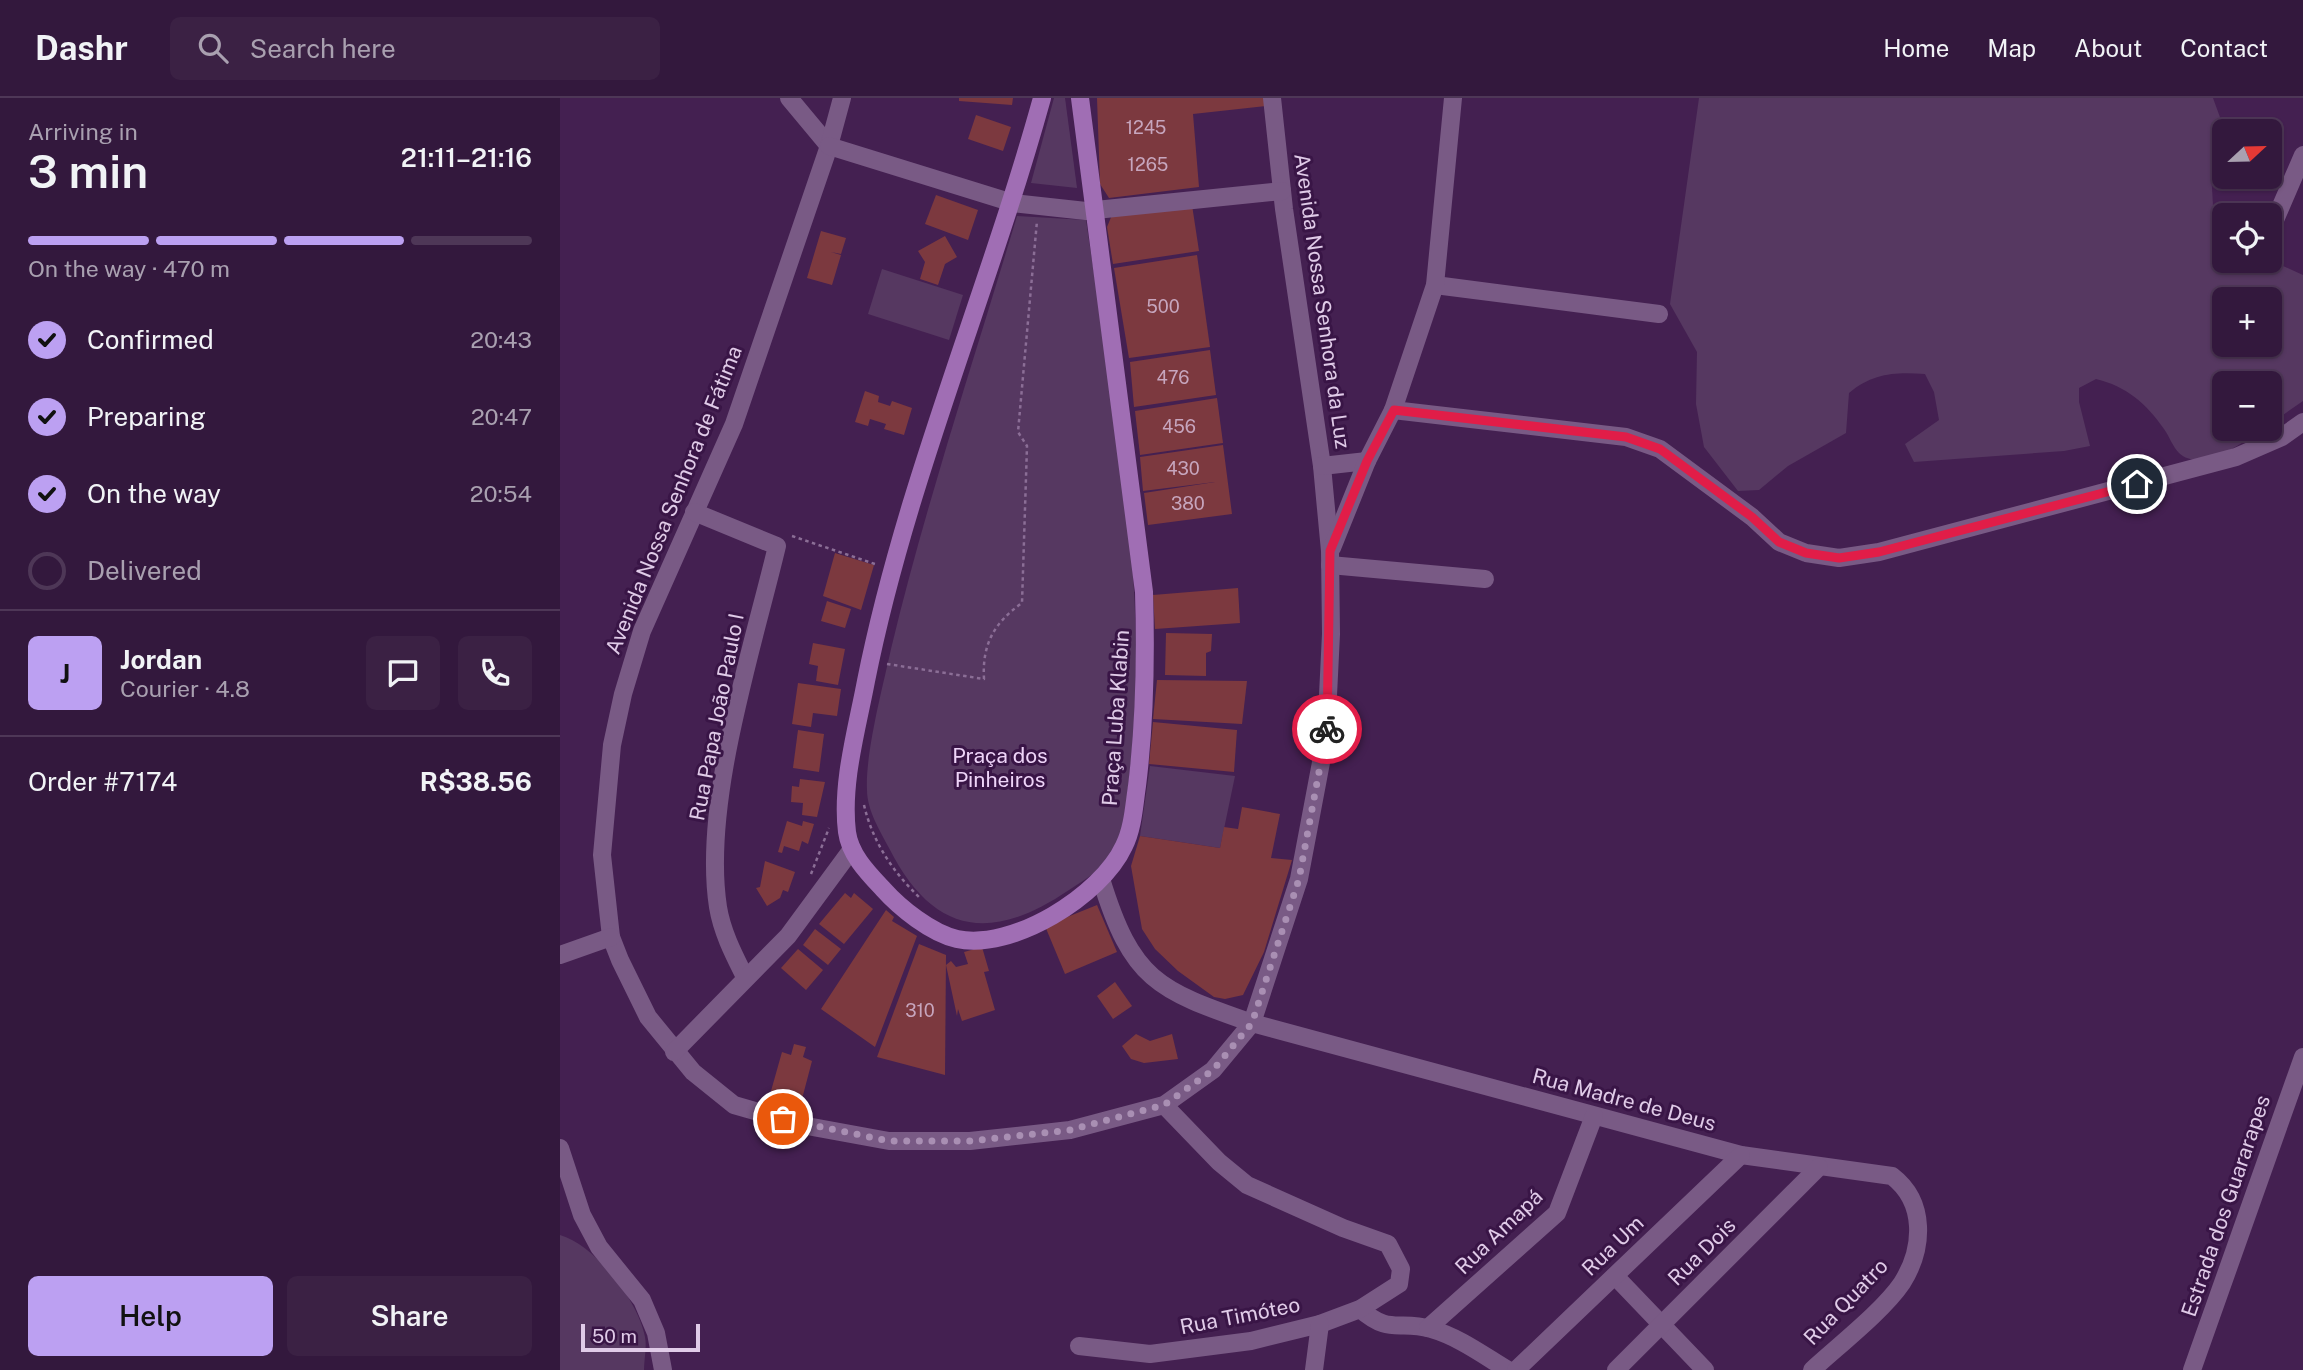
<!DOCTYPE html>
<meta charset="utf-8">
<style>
body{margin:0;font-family:"Public Sans",sans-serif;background:#3b2144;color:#f1f3f6;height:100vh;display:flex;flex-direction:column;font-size:26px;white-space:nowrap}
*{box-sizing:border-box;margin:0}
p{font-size:23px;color:#a9a0b0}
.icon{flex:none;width:38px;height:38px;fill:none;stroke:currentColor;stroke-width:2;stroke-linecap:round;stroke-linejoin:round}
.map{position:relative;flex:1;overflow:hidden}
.side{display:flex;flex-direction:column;background:#33183d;width:560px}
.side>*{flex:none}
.needle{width:46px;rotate:68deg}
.controls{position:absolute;left:1652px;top:21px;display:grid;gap:14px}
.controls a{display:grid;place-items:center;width:70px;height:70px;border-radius:10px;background:#33183d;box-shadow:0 2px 5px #0004,0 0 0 2px #4e3757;font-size:35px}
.scale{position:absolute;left:21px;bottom:18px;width:119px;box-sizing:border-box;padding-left:7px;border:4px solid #e0cbe8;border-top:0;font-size:19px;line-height:24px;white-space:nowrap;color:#e0cbe8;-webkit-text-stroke:5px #391546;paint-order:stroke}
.pin{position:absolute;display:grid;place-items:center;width:60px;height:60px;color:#fff;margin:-30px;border:4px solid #fff;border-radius:50%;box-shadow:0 2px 7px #0007}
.courier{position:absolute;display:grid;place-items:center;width:70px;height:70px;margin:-35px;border:5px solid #e11d48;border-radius:50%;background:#fff;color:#222;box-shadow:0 2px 9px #0007}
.overview em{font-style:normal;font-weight:600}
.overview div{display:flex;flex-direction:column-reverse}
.overview{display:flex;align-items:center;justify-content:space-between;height:119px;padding:0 28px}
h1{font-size:46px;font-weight:600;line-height:52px}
.bar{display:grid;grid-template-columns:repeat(4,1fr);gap:10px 7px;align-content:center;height:84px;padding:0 28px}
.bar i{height:9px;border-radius:5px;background:#4e3757}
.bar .current{background:#bca0f2}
.bar p{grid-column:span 4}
.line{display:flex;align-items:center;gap:18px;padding:0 28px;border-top:2px solid #4e3757}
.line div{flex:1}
.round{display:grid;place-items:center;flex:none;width:74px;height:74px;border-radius:10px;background:#3b2144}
ol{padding:0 28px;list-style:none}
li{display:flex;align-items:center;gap:21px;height:77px}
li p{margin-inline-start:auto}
li .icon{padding:7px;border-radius:50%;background:#bca0f2;color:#111;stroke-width:4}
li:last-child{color:#a9a0b0}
li i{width:38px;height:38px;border:4px solid #4e3757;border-radius:50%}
.button{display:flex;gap:14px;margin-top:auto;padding:14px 28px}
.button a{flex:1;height:80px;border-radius:10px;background:#bca0f2;color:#111;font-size:28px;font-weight:600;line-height:80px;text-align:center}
.button a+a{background:#3b2144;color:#f1f3f6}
header{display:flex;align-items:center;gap:42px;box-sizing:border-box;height:98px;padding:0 35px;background:#33183d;border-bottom:2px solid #4e3757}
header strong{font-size:33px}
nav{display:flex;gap:38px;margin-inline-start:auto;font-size:24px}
.search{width:490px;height:63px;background:#3b2144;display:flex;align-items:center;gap:18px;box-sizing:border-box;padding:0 24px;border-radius:10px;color:#a9a0b0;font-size:26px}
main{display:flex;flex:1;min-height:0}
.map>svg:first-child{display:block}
</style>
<header>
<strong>Dashr</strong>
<div class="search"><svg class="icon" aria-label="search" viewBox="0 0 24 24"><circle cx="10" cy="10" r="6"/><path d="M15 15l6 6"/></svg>Search here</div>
<nav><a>Home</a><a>Map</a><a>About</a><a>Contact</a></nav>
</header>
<main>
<section class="side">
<div class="overview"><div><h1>3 min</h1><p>Arriving in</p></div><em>21:11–21:16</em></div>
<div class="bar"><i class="current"></i><i class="current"></i><i class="current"></i><i></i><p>On the way · 470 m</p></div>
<ol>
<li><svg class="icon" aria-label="check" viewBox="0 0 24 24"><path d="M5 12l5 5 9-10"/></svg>Confirmed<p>20:43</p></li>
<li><svg class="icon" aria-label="check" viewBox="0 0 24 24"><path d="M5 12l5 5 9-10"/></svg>Preparing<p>20:47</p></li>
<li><svg class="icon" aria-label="check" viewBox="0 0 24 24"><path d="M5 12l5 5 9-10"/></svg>On the way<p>20:54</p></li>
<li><i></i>Delivered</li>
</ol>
<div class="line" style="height:126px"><b class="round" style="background:#bca0f2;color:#111">J</b><div><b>Jordan</b><p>Courier · 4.8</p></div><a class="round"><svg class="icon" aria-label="chat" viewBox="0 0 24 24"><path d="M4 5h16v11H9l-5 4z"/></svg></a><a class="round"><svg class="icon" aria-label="phone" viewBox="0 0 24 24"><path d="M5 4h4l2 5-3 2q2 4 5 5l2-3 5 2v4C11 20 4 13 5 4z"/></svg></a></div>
<div class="line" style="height:91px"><div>Order #7174</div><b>R$38.56</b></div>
<div class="button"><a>Help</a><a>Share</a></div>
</section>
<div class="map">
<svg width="1743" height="1272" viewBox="0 0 1743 1272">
<rect width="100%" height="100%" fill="#442051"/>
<g fill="#563861" fill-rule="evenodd">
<path d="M494,0H505L517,90L471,85Z"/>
<path d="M1139,0H1653L1665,33L1664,53L1651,72L1653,108L1664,132V163L1710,162L1743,177V303L1710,326V285H1664V331H1703C1683,344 1642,376 1619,355C1613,349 1609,338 1604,331C1587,306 1566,288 1536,281L1519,290V304L1530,348L1504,353L1354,364L1345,346L1379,322L1374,294L1365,276C1335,274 1313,275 1289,295L1286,335L1228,368L1199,392L1178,393L1144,349L1136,306L1137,254L1110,206ZM1664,201H1710V247H1664Z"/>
<path d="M457,118L526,122C553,306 592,494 569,681C566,702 567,732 556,751C546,769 526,781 509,792C431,845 373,837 329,750C320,733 307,712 307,692C305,656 323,588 331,551C366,405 414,262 457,118Z"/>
<path d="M322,171L403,197L389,242L308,216Z"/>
<path d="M590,668L675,678L660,750L580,738Z"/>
<path d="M0,1137C35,1147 78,1202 85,1239C87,1249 84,1262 84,1272H0Z"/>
</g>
<g fill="#7c393f">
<path d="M399,0H453L452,7L399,3Z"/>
<path d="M537,0H705L706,8L633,16L639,89L549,100L540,86Z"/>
<path d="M416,17L451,29L443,53L408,41Z"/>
<path d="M376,97L418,112L408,142L365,126Z"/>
<path d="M632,107L639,153L553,166L547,129L552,117Z"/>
<path d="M261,133L286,140L281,156L271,154L281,157L272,187L247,180Z"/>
<path d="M385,138L397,159L385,166L378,187L360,181L365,164L358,153Z"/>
<path d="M637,157L650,249L569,260L554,170Z"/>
<path d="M650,252L656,297L574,309L570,264Z"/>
<path d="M305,293L319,298L318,304L330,308L332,303L352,310L344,337L324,331L326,326L310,321L308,328L295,324Z"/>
<path d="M657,300L663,345L580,357L575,313Z"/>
<path d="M663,347L672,416L588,427L584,395L655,384L583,393L580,359Z"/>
<path d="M275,455L314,467L301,512L263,498Z"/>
<path d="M678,490L680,525L595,531L593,497Z"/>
<path d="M267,503L291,511L285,530L261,523Z"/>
<path d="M606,535L652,536L651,553L646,555V578L605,577Z"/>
<path d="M253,545L285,551L278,587L256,583L258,568L249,566Z"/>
<path d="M597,582L687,583L682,626L593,621Z"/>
<path d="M238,585L281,591L277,618L253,615L251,629L232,626Z"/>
<path d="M593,624L677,632L674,674L589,666Z"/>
<path d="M238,632L264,636L259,674L233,670Z"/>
<path d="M240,681L265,684L257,719L242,717L243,705L231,704L232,688L239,689Z"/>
<path d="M682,709L720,716L711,760L732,762L704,854L683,897L665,901L654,899L618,873L595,851L582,831L571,768L580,738L660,750L664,729L678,731Z"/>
<path d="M227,723L242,728L243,723L254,726L248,746L242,743L239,753L224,748L222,755L218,754Z"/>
<path d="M205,763L235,774L228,794L223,792L220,800L207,808L196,790L200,789Z"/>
<path d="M285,795L291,800L294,795L313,811L284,846L259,826Z"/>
<path d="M537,807L557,854L505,876L485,828Z"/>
<path d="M326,812L334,819L332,823L357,838L315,949L261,911Z"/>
<path d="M255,831L281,851L268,867L243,847Z"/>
<path d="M359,846L386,857L385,977L317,959Z"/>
<path d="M422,849L429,873L424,874L435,912L402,923L398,911L397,918L386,867L391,863L396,869L408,866L404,854Z"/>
<path d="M238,851L263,872L246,892L221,870Z"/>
<path d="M555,884L572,908L553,921L537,898Z"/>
<path d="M576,936L590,943L612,936L618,961L584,965L571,961L562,948Z"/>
<path d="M234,946L246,949L243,959L252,963L242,1001L211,993L222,954L231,957Z"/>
</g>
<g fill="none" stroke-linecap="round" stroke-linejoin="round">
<g stroke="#8b6e96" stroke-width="2.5" stroke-dasharray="3.5 3.5" stroke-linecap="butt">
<path d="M232,438L318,467"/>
<path d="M327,566L424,581C422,546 434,525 462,505L467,348L458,334L477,123"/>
<path d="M304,707C313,745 333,774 361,801"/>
<path d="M251,776L269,730"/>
</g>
<g stroke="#795a85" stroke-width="18">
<path d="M229,0L269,48"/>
<path d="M282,0L269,48L174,326L82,533L63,596L52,647L42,757L51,839L60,862L88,919L133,974L174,1007L247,1028L329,1043H410L510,1032L604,1007L653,972L692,925L739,781L766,638L771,536L770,453L762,368L724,111L712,0"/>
<path d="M269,48L453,105L526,113L722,93"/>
<path d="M1712,129L1743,57"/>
<path d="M875,187L1099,216"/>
<path d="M833,312L1066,339L1100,351L1192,419L1219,444L1246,455L1279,460L1319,454L1676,359L1722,339L1743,324"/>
<path d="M762,368L807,363"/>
<path d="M134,414L217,448C192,553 142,705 158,809C162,834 174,857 185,879"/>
<path d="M772,450L807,363L833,312L875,187L893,0"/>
<path d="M770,467L925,481"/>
<path d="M541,781C572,882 597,892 692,925L1181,1057L1332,1078C1366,1104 1364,1150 1342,1185C1323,1213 1278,1248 1252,1272"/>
<path d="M0,857L51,839"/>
<path d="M114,954L228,838L292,751"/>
<path d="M0,1050L22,1117L39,1149L82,1202L96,1235L103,1272"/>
<path d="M1055,1178L1145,1272"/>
<path d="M800,1211C831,1238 838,1221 871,1231C899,1239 923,1257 948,1272"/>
<path d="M868,1230L997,1115L1034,1018"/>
<path d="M519,1248L590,1256L691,1243L760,1226L800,1211L839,1186L841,1171L828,1146L783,1130L687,1087L659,1064L604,1007"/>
<path d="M754,1272L760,1226"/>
<path d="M956,1272L1181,1057"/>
<path d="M1056,1272L1259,1069"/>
<path d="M1632,1272L1743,959"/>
</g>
<path stroke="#a06eb4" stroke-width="18" d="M482,0C428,195 346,383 306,583C297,631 281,685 287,734C290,757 308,775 323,791C340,810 371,835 397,841C452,853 541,798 564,748C573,730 574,708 577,688C585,623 586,559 584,494L520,0"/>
</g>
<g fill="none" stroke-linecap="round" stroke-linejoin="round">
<path stroke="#a98fb3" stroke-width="7" stroke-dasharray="0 12.6" d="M223,1021L329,1043H410L510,1032L604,1007L653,972L692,925L739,781L767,631"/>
<path stroke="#e11d48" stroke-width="9" d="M767,631L770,453L807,363L834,312L1066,339L1100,351L1192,419L1219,444L1246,455L1279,460L1319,454L1577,386"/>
</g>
<g text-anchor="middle" stroke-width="6" stroke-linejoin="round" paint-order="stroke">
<g font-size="18" fill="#c7a6be">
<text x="586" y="36">1245</text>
<text x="588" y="73">1265</text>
<text x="603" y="215">500</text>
<text x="613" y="286">476</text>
<text x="619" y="335">456</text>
<text x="623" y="377">430</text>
<text x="628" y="412">380</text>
<text x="360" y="919">310</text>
</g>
<g font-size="21" fill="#e0cbe8" stroke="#391546">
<text transform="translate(762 203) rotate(82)" y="7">Avenida Nossa Senhora da Luz</text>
<text transform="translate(114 402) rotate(-68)" y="7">Avenida Nossa Senhora de Fátima</text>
<text transform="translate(157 619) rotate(-79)" y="7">Rua Papa João Paulo I</text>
<text transform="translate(556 620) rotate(-86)" y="7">Praça Luba Klabin</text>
<text transform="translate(1064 1002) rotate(15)" y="7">Rua Madre de Deus</text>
<text transform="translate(1666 1108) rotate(-71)" y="7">Estrada dos Guararapes</text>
<text transform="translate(939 1134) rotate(-44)" y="7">Rua Amapá</text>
<text transform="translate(1053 1148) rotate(-44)" y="7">Rua Um</text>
<text transform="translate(1142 1154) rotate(-45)" y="7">Rua Dois</text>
<text transform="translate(1286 1204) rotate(-46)" y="7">Rua Quatro</text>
<text transform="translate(680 1218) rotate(-11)" y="7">Rua Timóteo</text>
</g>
<g font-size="21" fill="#eed4f8" stroke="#391546">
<text x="440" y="665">Praça dos<tspan x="440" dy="24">Pinheiros</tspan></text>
</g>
</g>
</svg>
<div class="controls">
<a><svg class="needle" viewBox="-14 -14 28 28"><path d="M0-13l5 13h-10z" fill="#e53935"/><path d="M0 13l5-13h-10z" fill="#a9a0b0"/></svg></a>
<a><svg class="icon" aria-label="locate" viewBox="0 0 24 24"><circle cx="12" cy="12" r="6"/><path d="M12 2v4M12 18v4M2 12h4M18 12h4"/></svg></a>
<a>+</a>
<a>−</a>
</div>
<div class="scale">50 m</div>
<div class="pin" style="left:223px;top:1021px;background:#ea580c"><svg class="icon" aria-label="bag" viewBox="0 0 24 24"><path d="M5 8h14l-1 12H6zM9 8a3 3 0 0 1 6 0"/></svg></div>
<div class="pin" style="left:1577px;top:386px;background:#1f2937"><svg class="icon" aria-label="home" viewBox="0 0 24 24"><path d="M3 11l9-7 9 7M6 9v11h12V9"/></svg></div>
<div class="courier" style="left:767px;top:631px"><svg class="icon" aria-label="bike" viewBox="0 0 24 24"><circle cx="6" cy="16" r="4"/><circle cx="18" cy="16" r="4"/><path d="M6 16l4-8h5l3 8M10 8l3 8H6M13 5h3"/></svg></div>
</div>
</main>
